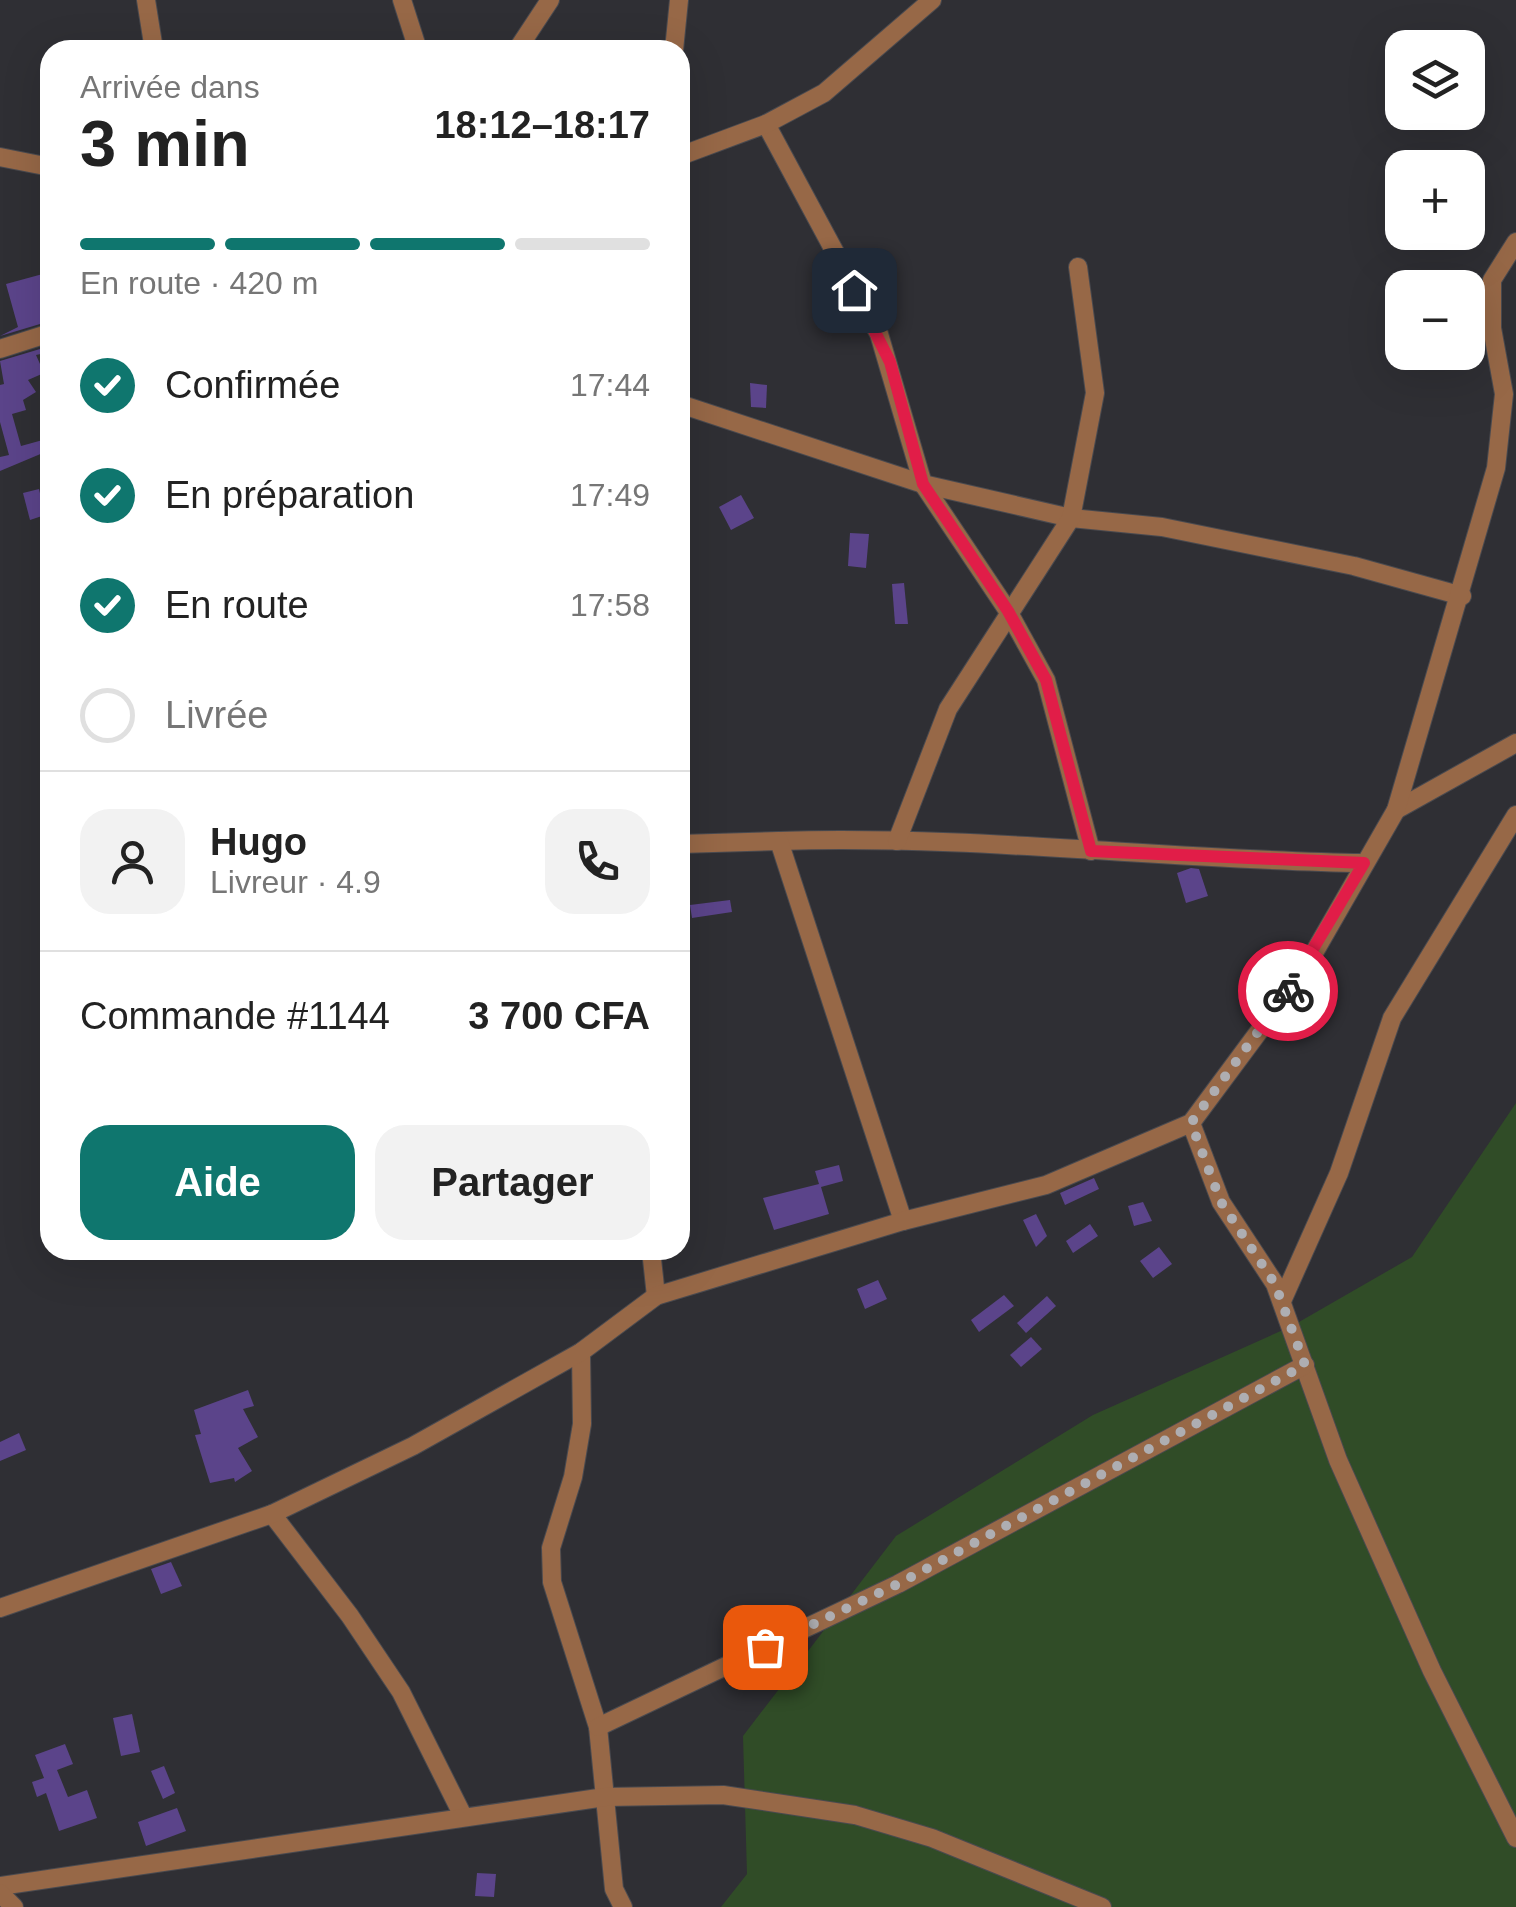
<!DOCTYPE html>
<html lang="fr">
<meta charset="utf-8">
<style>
body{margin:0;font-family:Arial,sans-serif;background:#f2f2f2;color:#222;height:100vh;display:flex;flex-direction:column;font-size:38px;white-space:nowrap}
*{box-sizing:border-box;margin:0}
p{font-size:32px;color:#767676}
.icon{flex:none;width:55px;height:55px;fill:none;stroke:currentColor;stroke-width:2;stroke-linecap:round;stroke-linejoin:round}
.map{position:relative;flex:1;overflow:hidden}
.side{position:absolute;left:40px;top:40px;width:650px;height:1220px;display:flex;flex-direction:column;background:#fff;border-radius:30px;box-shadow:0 10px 40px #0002}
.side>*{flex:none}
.buttons{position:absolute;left:1385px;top:30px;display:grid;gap:20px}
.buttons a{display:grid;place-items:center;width:100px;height:100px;border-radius:20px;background:#fff;box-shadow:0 10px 40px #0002;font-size:50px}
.pin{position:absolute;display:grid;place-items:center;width:85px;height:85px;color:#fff;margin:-42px;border-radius:20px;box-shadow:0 5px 15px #0006}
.courier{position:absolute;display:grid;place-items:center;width:100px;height:100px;margin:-50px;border:8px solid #e11d48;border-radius:50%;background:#fff;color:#222;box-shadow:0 2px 12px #0007}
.headline em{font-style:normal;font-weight:700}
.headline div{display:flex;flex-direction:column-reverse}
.headline{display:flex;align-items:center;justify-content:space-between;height:170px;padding:0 40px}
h1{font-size:65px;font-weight:700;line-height:75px}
.bar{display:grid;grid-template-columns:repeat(4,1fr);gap:15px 10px;align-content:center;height:120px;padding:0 40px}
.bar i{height:12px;border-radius:8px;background:#e0e0e0}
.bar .active{background:#0f766e}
.bar p{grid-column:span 4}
.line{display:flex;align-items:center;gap:25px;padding:0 40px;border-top:2px solid #e0e0e0}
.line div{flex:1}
.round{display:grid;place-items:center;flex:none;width:105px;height:105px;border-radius:30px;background:#f2f2f2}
ol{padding:0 40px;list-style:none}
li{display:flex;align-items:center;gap:30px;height:110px}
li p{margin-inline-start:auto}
li .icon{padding:10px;border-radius:50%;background:#0f766e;color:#fff;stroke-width:4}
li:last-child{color:#767676}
li i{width:55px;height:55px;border:5px solid #e0e0e0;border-radius:50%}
.cta{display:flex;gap:20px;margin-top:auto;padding:20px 40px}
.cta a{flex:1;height:115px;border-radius:30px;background:#0f766e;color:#fff;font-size:40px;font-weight:700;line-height:115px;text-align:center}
.cta a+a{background:#f2f2f2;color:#222}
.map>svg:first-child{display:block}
</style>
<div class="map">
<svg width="1516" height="1907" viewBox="0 0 1516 1907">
<rect width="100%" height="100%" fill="#2f2f34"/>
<path fill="#304c27" d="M1516,1103V1907H721L747,1874L743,1736L896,1536L1093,1415L1292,1326L1412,1257Z"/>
<g fill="#5b448a">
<path d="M50,272V321L0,336L18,327L6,284Z"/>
<path d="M50,346V352L36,355L44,373L28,380L36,392L23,400L26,410L12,414L21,446L50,438V450L0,471V457L9,455L0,422V385L4,384L0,361Z"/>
<path d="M750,383L767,385L766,408L751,407Z"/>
<path d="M39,489L45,515L30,520L23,493Z"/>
<path d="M741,495L754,518L731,530L719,507Z"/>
<path d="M850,533L869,534L866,568L848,566Z"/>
<path d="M904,583L908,624H895L892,584Z"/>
<path d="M1191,868L1199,869L1208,896L1186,903L1177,873Z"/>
<path d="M730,900L732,912L692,918L690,905Z"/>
<path d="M839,1165L843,1181L821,1187L829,1214L774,1230L763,1198L819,1184L815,1171Z"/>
<path d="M1094,1178L1099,1189L1065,1205L1060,1193Z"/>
<path d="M1143,1202L1152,1221L1134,1226L1128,1206Z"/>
<path d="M1036,1214L1047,1236L1036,1247L1023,1220Z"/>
<path d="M1090,1224L1098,1236L1073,1253L1066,1241Z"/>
<path d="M1159,1247L1172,1264L1153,1278L1140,1261Z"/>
<path d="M878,1280L887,1299L865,1309L857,1289Z"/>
<path d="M1004,1295L1014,1306L979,1332L971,1320Z"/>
<path d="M1047,1296L1056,1306L1026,1333L1017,1323Z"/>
<path d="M1031,1337L1042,1349L1021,1367L1010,1355Z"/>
<path d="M248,1390L254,1406L243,1409L258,1437L238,1448L252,1471L235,1482L234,1478L210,1483L195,1435L201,1434L194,1410Z"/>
<path d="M19,1433L26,1450L0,1461V1442Z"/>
<path d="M171,1562L182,1586L161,1594L151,1569Z"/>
<path d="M132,1714L140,1752L121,1756L113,1718Z"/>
<path d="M65,1744L73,1764L57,1770L68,1797L87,1790L97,1818L59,1831L46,1793L37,1797L32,1782L44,1778L35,1755Z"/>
<path d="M164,1766L175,1793L163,1799L151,1771Z"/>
<path d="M177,1808L186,1831L146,1846L138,1822Z"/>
<path d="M477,1873L496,1874L494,1897L475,1896Z"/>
</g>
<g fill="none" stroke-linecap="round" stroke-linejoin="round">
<g stroke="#4a4a4f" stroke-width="20">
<g id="street">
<path d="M146,0L154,50"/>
<path d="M402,0L418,50"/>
<path d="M517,50L550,0"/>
<path d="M674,50L679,0"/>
<path d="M766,124L879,334L923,484L1008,611L1046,680L1091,851"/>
<path d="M680,156L766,124L824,93L932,0"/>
<path d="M0,157L50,167"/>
<path d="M0,349L50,333"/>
<path d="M680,404L923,484L1071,518L1162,527L1354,566L1462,596"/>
<path d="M1396,810L1516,743"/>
<path d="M779,841C975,835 1168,860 1364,863"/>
<path d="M897,841L948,709L1071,518L1095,393L1078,267"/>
<path d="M680,844L779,841L903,1221"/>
<path d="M1191,1123L1221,1202L1275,1284L1338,1460L1432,1671L1516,1838"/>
<path d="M651,1250L656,1296"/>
<path d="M1282,1301L1339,1173L1392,1018L1516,815"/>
<path d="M581,1352L582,1424L573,1477L551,1548L552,1582L598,1727L614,1889L623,1907"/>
<path d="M272,1514L350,1616L401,1692L463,1816"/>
<path d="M0,1608L272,1514L413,1446L581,1352L656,1296L903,1221L1046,1185L1191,1123L1303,972L1396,810L1496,468L1504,394L1492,328V280L1516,242"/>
<path d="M598,1727L898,1584L1305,1365"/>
<path d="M0,1886L605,1797L723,1795L855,1815L932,1838L1102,1907"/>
<path d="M0,1893L14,1907"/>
</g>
</g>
<use href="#street" stroke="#976847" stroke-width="18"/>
</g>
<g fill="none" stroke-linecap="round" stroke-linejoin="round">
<path stroke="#aeaeb2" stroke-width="10" stroke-dasharray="0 18" d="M765,1647L898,1584L1305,1365L1275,1284L1221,1202L1191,1123L1288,991"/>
<path stroke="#e11d48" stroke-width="12" d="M854,290L890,362L923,484L1008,611L1046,680L1091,851L1364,863L1288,991"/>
</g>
</svg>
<div class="buttons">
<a><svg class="icon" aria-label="layers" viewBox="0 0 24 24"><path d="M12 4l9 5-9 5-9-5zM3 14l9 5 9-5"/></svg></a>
<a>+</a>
<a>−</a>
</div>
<div class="pin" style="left:765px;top:1647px;background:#ea580c"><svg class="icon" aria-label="bag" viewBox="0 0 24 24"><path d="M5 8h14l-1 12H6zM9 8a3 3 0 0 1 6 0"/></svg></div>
<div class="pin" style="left:854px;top:290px;background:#1f2937"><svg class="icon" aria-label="home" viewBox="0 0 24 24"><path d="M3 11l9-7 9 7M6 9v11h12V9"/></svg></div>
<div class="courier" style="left:1288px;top:991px"><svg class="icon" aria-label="bike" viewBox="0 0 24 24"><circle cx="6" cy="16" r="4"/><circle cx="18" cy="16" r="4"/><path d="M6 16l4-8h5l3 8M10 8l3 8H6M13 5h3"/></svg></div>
<section class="side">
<div class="headline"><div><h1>3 min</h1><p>Arrivée dans</p></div><em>18:12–18:17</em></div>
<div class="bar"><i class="active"></i><i class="active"></i><i class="active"></i><i></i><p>En route · 420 m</p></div>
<ol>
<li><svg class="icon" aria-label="check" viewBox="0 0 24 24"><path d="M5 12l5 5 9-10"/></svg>Confirmée<p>17:44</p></li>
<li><svg class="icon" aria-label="check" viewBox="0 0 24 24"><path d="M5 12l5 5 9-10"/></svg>En préparation<p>17:49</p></li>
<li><svg class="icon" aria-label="check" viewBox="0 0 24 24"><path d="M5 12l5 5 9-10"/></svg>En route<p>17:58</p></li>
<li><i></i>Livrée</li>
</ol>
<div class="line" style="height:180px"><a class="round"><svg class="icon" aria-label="person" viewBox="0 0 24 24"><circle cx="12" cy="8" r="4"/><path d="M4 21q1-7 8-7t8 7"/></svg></a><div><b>Hugo</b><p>Livreur · 4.9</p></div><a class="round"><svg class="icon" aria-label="phone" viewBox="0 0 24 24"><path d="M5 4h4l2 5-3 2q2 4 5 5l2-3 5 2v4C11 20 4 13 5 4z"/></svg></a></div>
<div class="line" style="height:130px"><div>Commande #1144</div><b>3 700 CFA</b></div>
<div class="cta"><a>Aide</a><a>Partager</a></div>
</section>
</div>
